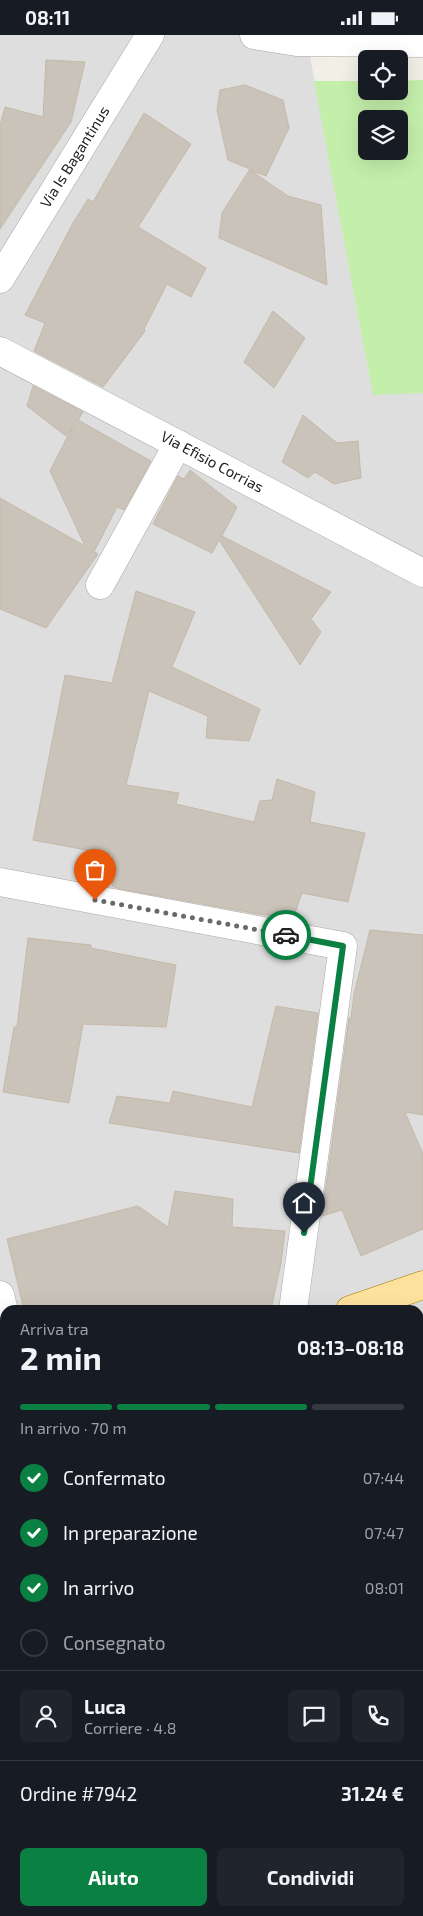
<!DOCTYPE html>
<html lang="it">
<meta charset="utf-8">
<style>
body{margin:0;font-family:"Exo 2",sans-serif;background:#20242c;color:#f1f3f6;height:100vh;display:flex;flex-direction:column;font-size:19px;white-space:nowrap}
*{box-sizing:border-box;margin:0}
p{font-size:16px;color:#9ea1a6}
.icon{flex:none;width:28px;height:28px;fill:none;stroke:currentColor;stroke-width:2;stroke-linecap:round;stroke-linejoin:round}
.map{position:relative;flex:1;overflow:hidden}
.sheet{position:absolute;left:0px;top:1270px;width:424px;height:611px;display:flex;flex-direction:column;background:#171b24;border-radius:15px 15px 0 0;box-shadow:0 5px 20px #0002}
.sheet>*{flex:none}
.controls{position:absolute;left:358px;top:15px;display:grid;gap:10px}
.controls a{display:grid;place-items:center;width:50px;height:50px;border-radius:8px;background:#171b24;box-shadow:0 5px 20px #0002;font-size:25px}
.pin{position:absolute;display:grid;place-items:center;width:42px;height:42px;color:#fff;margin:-51px -21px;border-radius:50% 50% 50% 0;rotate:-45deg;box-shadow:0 0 5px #0007}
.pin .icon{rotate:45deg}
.courier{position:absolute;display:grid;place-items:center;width:50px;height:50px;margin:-25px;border:4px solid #0b8043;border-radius:50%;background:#fff;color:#222;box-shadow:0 1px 6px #0007}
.overview em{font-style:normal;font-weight:700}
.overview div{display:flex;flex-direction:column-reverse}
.overview{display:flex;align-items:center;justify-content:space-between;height:85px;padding:0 20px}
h1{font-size:32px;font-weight:700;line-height:38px}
.bar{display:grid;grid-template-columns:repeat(4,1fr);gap:8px 5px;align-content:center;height:60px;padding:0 20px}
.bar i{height:6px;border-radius:4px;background:#363941}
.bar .selected{background:#0b8043}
.bar p{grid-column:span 4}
.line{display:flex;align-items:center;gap:12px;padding:0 20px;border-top:1px solid #363941}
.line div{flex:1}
.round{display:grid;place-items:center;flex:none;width:52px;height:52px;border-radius:8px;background:#20242c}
ol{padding:0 20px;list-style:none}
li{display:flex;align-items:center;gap:15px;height:55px}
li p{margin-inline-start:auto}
li .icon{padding:5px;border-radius:50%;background:#0b8043;color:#fff;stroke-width:4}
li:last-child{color:#9ea1a6}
li i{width:28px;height:28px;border:2px solid #363941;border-radius:50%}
.button{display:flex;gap:10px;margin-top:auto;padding:10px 20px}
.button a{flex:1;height:58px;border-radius:8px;background:#0b8043;color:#fff;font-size:20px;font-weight:700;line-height:58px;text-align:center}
.button a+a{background:#20242c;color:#f1f3f6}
.status{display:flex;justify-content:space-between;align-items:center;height:35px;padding:0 25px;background:#171b24;direction:ltr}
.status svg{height:14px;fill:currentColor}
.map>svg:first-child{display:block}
</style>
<div class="status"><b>08:11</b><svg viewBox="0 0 49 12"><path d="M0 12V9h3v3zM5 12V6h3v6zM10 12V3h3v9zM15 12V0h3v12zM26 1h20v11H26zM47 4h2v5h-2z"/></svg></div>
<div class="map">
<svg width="423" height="1881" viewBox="0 0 423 1881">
<rect width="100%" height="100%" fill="#f2efe7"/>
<path fill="#dfdede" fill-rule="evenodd" d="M0,0H306L373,359L423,358V1881H0ZM5,1275H419V1876H5Z"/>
<path fill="#c3efaa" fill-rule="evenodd" d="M423,45V358L373,360L314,46H366V56H399V46ZM366,84H399V116H366Z"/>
<path fill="#dcdbe8" d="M423,1601V1650L419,1648V1616Z"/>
<g fill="#cac3b9" stroke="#c5b8a8">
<path d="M46,25L85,27L71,87L0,194V90L5,72L43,82Z"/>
<path d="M245,50L283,65L289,93L266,141L250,135L288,161L321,170L327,250L219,203L222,178L250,134L228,125L217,75L220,55Z"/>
<path d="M144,78L191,109L138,192L206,233L191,262L167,249L144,294L145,296L103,352L34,316L45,288L25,280L73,188L88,164L93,167Z"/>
<path d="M273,276L305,303L274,353L244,327Z"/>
<path d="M33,351L83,377L78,385L151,426L124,475L117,472L94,517L98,519L46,593L0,574V463L85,511L50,436L73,391L66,401L27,371Z"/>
<path d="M303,380L337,408L358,406L361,443L334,449L315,437L308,443L282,427Z"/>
<path d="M190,435L237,472L222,501L331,557L311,584L321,597L300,630L219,505L212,518L153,489L178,441L184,444Z"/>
<path d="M136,556L195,577L172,632L260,674L249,706L206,703L208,681L149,656L126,750L179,758L176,769L254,787L260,766L272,765L277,744L315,757L310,787L365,798L348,867L302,858L293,883L258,879L120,854L112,851L113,820L33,805L65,640L112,648Z"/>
<path d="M370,895L423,900V1080L405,1077L423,1119V1194L361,1221L342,1175L322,1181L349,983H351L354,959Z"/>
<path d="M28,903L91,910V913L176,930L166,992L83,989L69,1068L3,1057L14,992H17Z"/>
<path d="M276,971L318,978L299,1118L109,1088L117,1061L170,1068L173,1056L252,1072Z"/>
<path d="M175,1156L233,1164L232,1192L285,1196L281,1228L271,1275H24L7,1204L138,1171L168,1192Z"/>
</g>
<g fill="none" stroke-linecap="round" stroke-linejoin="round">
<g stroke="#a8a8a8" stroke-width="29">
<g id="minor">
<path d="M254,0L297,7L423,8"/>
<path d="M0,244L150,0"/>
<path d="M0,316L423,538"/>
<path d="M100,550L178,409"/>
<path d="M0,847L343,911L293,1275"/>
<path d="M0,1260L5,1280"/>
<path d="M0,1814H5"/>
<path d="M177,1876V1881"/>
</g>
</g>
<g stroke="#9d7c00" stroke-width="29">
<g id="major">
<path d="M350,1275L423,1250"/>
<path d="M0,1372L5,1371"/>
</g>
</g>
<use href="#minor" stroke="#fff" stroke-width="28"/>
<use href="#major" stroke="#ffe19e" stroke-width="28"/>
</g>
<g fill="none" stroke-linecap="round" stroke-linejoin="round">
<path stroke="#6a6966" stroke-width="5" stroke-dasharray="0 9" d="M95,865L286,900"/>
<path stroke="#0b8043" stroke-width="6" d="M286,900L343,911L304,1198"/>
</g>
<g text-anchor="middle" stroke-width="4" stroke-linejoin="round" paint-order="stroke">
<g font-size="15" fill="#212121" stroke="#fff">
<text transform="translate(75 122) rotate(-58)" y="5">Via Is Bagantinus</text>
<text transform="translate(212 427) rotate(28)" y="5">Via Efisio Corrias</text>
</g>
</g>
</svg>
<div class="controls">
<a><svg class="icon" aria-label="locate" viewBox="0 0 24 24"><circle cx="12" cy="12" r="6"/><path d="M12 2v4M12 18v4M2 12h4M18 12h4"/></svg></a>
<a><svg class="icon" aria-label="layers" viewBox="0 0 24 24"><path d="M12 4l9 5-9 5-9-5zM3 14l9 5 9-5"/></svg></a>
</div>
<div class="pin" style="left:95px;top:865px;background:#ea580c"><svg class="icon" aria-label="bag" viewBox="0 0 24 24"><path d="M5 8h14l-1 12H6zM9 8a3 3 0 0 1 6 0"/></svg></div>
<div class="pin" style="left:304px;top:1198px;background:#1f2937"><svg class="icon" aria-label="home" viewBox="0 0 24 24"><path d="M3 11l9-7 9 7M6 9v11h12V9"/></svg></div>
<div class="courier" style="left:286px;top:900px"><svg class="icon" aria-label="car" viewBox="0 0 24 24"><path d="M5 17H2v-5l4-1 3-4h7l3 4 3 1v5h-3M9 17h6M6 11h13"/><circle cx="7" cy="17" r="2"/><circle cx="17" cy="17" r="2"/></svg></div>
<section class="sheet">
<div class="overview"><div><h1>2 min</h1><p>Arriva tra</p></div><em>08:13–08:18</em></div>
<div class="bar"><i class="selected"></i><i class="selected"></i><i class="selected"></i><i></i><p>In arrivo · 70 m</p></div>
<ol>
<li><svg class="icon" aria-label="check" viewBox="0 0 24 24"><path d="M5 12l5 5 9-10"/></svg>Confermato<p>07:44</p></li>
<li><svg class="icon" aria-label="check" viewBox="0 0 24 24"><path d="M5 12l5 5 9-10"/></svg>In preparazione<p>07:47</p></li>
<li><svg class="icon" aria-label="check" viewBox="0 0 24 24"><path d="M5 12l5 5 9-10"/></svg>In arrivo<p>08:01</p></li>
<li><i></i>Consegnato</li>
</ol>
<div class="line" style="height:90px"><a class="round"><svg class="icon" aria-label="person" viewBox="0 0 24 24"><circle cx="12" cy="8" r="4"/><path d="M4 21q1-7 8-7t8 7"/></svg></a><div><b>Luca</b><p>Corriere · 4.8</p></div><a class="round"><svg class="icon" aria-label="chat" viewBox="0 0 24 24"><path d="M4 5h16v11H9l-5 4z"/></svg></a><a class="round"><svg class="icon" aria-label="phone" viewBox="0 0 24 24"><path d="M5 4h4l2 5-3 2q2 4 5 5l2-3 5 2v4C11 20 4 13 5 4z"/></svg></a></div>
<div class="line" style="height:65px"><div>Ordine #7942</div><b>31.24 €</b></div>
<div class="button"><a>Aiuto</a><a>Condividi</a></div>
</section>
</div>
